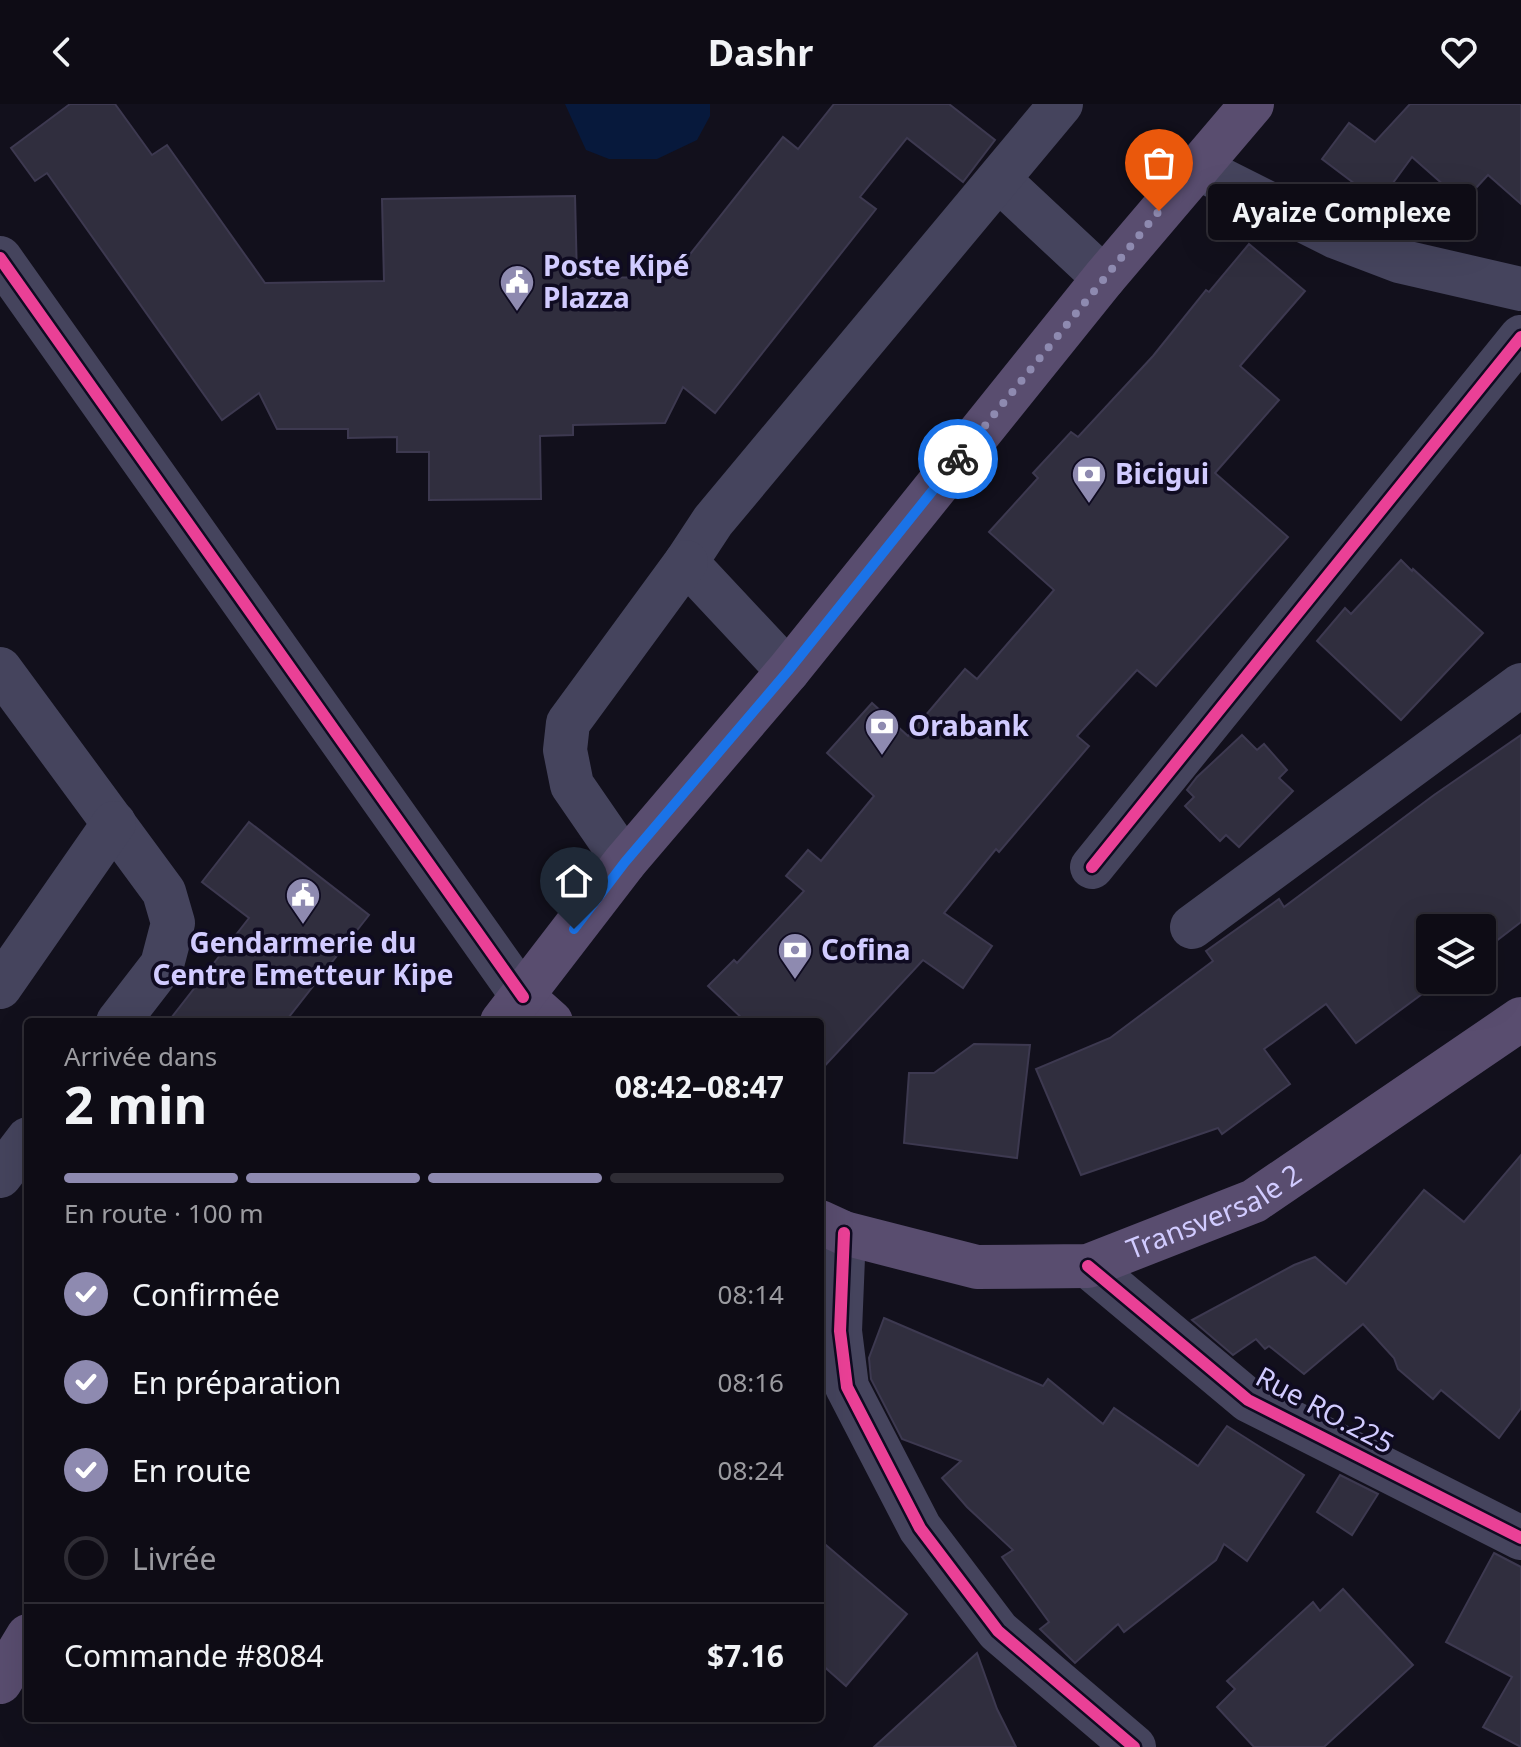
<!DOCTYPE html>
<html lang="fr">
<meta charset="utf-8">
<style>
body{margin:0;font-family:"Noto Sans",sans-serif;background:#17151e;color:#f1f3f6;height:100vh;display:flex;flex-direction:column;font-size:30px;white-space:nowrap}
*{box-sizing:border-box;margin:0}
p{font-size:26px;color:#9b9ba0}
.icon{flex:none;width:44px;height:44px;fill:none;stroke:currentColor;stroke-width:2;stroke-linecap:round;stroke-linejoin:round}
.map{position:relative;flex:1;overflow:hidden}
.drawer{position:absolute;left:24px;top:914px;width:800px;height:704px;display:flex;flex-direction:column;background:#0e0c15;border-radius:8px;box-shadow:0 8px 32px #0002,0 0 0 2px #2e2c34}
.drawer>*{flex:none}
.controls{position:absolute;left:1416px;top:810px;display:grid;gap:16px}
.controls a{display:grid;place-items:center;width:80px;height:80px;border-radius:8px;background:#0e0c15;box-shadow:0 8px 32px #0002,0 0 0 2px #2e2c34;font-size:40px}
.pin{position:absolute;display:grid;place-items:center;width:68px;height:68px;color:#fff;margin:-82px -34px;border-radius:50% 50% 50% 0;rotate:-45deg;box-shadow:0 0 8px #0007}
.pin .icon{rotate:45deg}
.courier{position:absolute;display:grid;place-items:center;width:80px;height:80px;margin:-40px;border:6px solid #1a73e8;border-radius:50%;background:#fff;color:#222;box-shadow:0 2px 10px #0007}
.bubble{position:absolute;height:56px;border-radius:8px;background:#0e0c15;box-shadow:0 8px 32px #0002,0 0 0 2px #2e2c34;font-size:26px;font-weight:700;line-height:56px;text-align:center}
.head em{font-style:normal;font-weight:700}
.head div{display:flex;flex-direction:column-reverse}
.head{display:flex;align-items:center;justify-content:space-between;height:136px;padding:0 40px}
h1{font-size:52px;font-weight:700;line-height:60px}
.bar{display:grid;grid-template-columns:repeat(4,1fr);gap:12px 8px;align-content:center;height:96px;padding:0 40px}
.bar i{height:10px;border-radius:6px;background:#2e2c34}
.bar .current{background:#8e8ab0}
.bar p{grid-column:span 4}
.line{display:flex;align-items:center;gap:20px;padding:0 40px;border-top:2px solid #2e2c34}
.line div{flex:1}
ol{padding:0 40px;list-style:none}
li{display:flex;align-items:center;gap:24px;height:88px}
li p{margin-inline-start:auto}
li .icon{padding:8px;border-radius:50%;background:#8e8ab0;color:#fff;stroke-width:4}
li:last-child{color:#9b9ba0}
li i{width:44px;height:44px;border:4px solid #2e2c34;border-radius:50%}
header{display:flex;justify-content:space-between;align-items:center;height:104px;padding:0 40px;background:#0e0c15;font-size:36px;font-weight:700}
.map>svg:first-child{display:block}
</style>
<header><svg class="icon" aria-label="back" viewBox="0 0 24 24"><path d="M15 5l-7 7 7 7"/></svg>Dashr<svg class="icon" aria-label="heart" viewBox="0 0 24 24"><path d="M12 20l-8-8c-3-5 5-10 8-4 3-6 11-1 8 4z"/></svg></header>
<div class="map">
<svg width="1521" height="1643" viewBox="0 0 1521 1643">
<rect width="100%" height="100%" fill="#12101c"/>
<path fill="#07193c" d="M565,0H710V12L697,36L657,55H609L586,46Z"/>
<g fill="#302e3e" stroke="#3d3950" stroke-width="2">
<path d="M70,0H115L152,51L167,41L265,179L384,177L382,95L575,92L577,174L672,173L783,33L798,45L834,0H949L995,36L963,78L907,34L860,93L876,105L715,309L683,283L665,319L573,321V331L540,332L541,395L429,396V348H397V333L348,334V325H277L259,289L222,316L47,69L35,77L11,44Z"/>
<path d="M1410,0H1521V100L1488,71L1463,98L1412,53L1379,98L1322,55L1349,19L1375,38Z"/>
<path d="M1249,140L1305,187L1240,262L1279,296L1215,369L1288,433L1156,582L1137,566L1077,632L1089,642L999,748L996,745L944,809L992,842L963,884L923,856L820,967V918H746L708,882L734,856L737,859L804,787L786,772L808,746L821,757L874,692L827,649L872,599L908,632L965,565L977,575L1054,486L989,428L1038,374L1033,369L1071,328L1078,333L1153,252L1206,186L1209,188Z"/>
<path d="M1401,456L1412,467L1413,465L1483,529L1401,616L1317,537L1345,504L1351,510Z"/>
<path d="M1242,631L1257,646L1264,640L1287,666L1279,674L1293,687L1239,743L1226,731L1220,737L1185,702L1194,693L1187,686L1197,673Z"/>
<path d="M1521,631V818L1482,848V824H1430V876H1441L1356,939L1326,900L1264,945L1290,980L1222,1030L1218,1024L1081,1071L1036,965L1110,934L1213,857L1206,847L1279,795L1284,803L1434,691Z"/>
<path d="M249,718L369,811L285,918H168L249,814L202,778Z"/>
<path d="M974,940L1030,941L1017,1054L904,1039L909,969H934Z"/>
<path d="M1521,1051V1304L1499,1334L1441,1286L1433,1295L1398,1265L1394,1254L1363,1220L1304,1270L1269,1242L1265,1245L1256,1235L1233,1251L1192,1216L1294,1161L1315,1153L1346,1180L1424,1086L1464,1118Z"/>
<path d="M884,1214L1043,1282L1048,1275L1103,1320L1114,1304L1198,1362L1227,1322L1304,1371L1247,1457L1224,1440L1216,1456L1124,1528L1118,1520L1075,1559L1040,1525L1049,1518L1002,1453L1013,1446L967,1403L942,1374L961,1357L902,1335L871,1275L869,1254Z"/>
<path d="M1340,1371L1378,1390L1352,1431L1317,1408Z"/>
<path d="M820,1436L907,1510L846,1582L820,1559Z"/>
<path d="M1494,1449L1521,1463V1643L1483,1623L1512,1573L1446,1538Z"/>
<path d="M1343,1485L1413,1561L1324,1643H1254L1217,1603L1235,1585L1227,1577L1313,1498L1320,1507Z"/>
<path d="M977,1549L997,1605L1016,1643H874Z"/>
</g>
<g fill="none" stroke-linecap="round" stroke-linejoin="round">
<g stroke="#45445d" stroke-width="44">
<path d="M1196,63L1336,133L1399,157L1521,185"/>
<path d="M999,76L1104,174"/>
<path d="M0,154L523,893"/>
<path d="M0,565L164,788L173,819L162,861L118,918"/>
<path d="M788,567L686,458L713,417L1061,0"/>
<path d="M625,758L572,681L565,646L568,619L686,458"/>
<path d="M1092,763L1521,233"/>
<path d="M1192,823L1521,581"/>
<path d="M0,883L114,719"/>
<path d="M0,1072L28,1035"/>
<path d="M844,1129L840,1227L847,1283L920,1424L998,1527L1134,1643"/>
<path d="M1088,1162L1248,1296L1521,1434"/>
</g>
<g stroke="#594d6f" stroke-width="44">
<path d="M523,893L551,918"/>
<path d="M502,918L625,758L788,567L1104,174L1252,0"/>
<path id="s1" d="M820,1118L844,1129L977,1163L1088,1162L1254,1097L1521,915"/>
<path d="M0,1578L28,1532"/>
</g>
<g stroke="#0f0b21" stroke-width="17">
<g id="cycleway">
<path d="M0,154L523,893"/>
<path d="M1092,763L1521,233"/>
<path d="M844,1129L840,1227L847,1283L920,1424L998,1527L1134,1643"/>
<path d="M1088,1162L1248,1296L1521,1434"/>
</g>
</g>
<use href="#cycleway" stroke="#ea4096" stroke-width="12"/>
</g>
<g fill="none" stroke-linecap="round" stroke-linejoin="round">
<path stroke="#8e8ab0" stroke-width="8" stroke-dasharray="0 14.4" d="M958,355L1159,107"/>
<path stroke="#1a73e8" stroke-width="10" d="M574,825L625,758L788,567L958,355"/>
</g>
<defs>
<g id="civic-pin" transform="scale(1.8)"><path d="M0 17L-7.5 6A9.5 9.5 0 1 1 7.5 6Z" fill="#8e8ab0" stroke="#0f0b21"/><path d="M-.6-6.5H3V-4.5H.6V-3L4-1V1h2V6H-6V1h2V-1L-.6-3ZM-1.2 2.5V6h2.4V2.5Z" fill="#fff"/></g>
<g id="bank-pin" transform="scale(1.8)"><path d="M0 17L-7.5 6A9.5 9.5 0 1 1 7.5 6Z" fill="#8e8ab0" stroke="#0f0b21"/><path d="M-6-4H6V4H-6ZM0-2.3a2.3 2.3 0 1 0 0 4.6a2.3 2.3 0 1 0 0-4.6Z" fill="#fff"/></g>
</defs>
<g fill-rule="evenodd">
<use href="#civic-pin" x="517" y="178"/>
<use href="#bank-pin" x="1089" y="370"/>
<use href="#bank-pin" x="882" y="622"/>
<use href="#civic-pin" x="303" y="791"/>
<use href="#bank-pin" x="795" y="846"/>
</g>
<g text-anchor="middle" stroke-width="7" stroke-linejoin="round" paint-order="stroke">
<g font-size="28" font-weight="bold" fill="#d1cbff" stroke="#0f0b21" text-anchor="start">
<text x="543" y="172">Poste Kipé<tspan x="543" dy="32">Plazza</tspan></text>
<text x="1115" y="380">Bicigui</text>
<text x="908" y="632">Orabank</text>
<text x="303" y="849" text-anchor="middle">Gendarmerie du<tspan x="303" dy="32">Centre Emetteur Kipe</tspan></text>
<text x="821" y="856">Cofina</text>
</g>
<g font-size="28" fill="#d1cbff" stroke="#0f0b21">
<text dy="10" stroke="none"><textPath href="#s1" startOffset="412">Transversale 2</textPath></text>
<text transform="translate(1325 1306) rotate(28)" y="10">Rue RO.225</text>
</g>
</g>
</svg>
<div class="controls">
<a><svg class="icon" aria-label="layers" viewBox="0 0 24 24"><path d="M12 4l9 5-9 5-9-5zM3 14l9 5 9-5"/></svg></a>
</div>
<div class="pin" style="left:1159px;top:107px;background:#ea580c"><svg class="icon" aria-label="bag" viewBox="0 0 24 24"><path d="M5 8h14l-1 12H6zM9 8a3 3 0 0 1 6 0"/></svg></div>
<div class="pin" style="left:574px;top:825px;background:#1f2937"><svg class="icon" aria-label="home" viewBox="0 0 24 24"><path d="M3 11l9-7 9 7M6 9v11h12V9"/></svg></div>
<div class="courier" style="left:958px;top:355px"><svg class="icon" aria-label="bike" viewBox="0 0 24 24"><circle cx="6" cy="16" r="4"/><circle cx="18" cy="16" r="4"/><path d="M6 16l4-8h5l3 8M10 8l3 8H6M13 5h3"/></svg></div>
<div class="bubble" style="left:1208px;top:80px;width:268px">Ayaize Complexe</div>
<section class="drawer">
<div class="head"><div><h1>2 min</h1><p>Arrivée dans</p></div><em>08:42–08:47</em></div>
<div class="bar"><i class="current"></i><i class="current"></i><i class="current"></i><i></i><p>En route · 100 m</p></div>
<ol>
<li><svg class="icon" aria-label="check" viewBox="0 0 24 24"><path d="M5 12l5 5 9-10"/></svg>Confirmée<p>08:14</p></li>
<li><svg class="icon" aria-label="check" viewBox="0 0 24 24"><path d="M5 12l5 5 9-10"/></svg>En préparation<p>08:16</p></li>
<li><svg class="icon" aria-label="check" viewBox="0 0 24 24"><path d="M5 12l5 5 9-10"/></svg>En route<p>08:24</p></li>
<li><i></i>Livrée</li>
</ol>
<div class="line" style="height:104px"><div>Commande #8084</div><b>$7.16</b></div>
</section>
</div>
